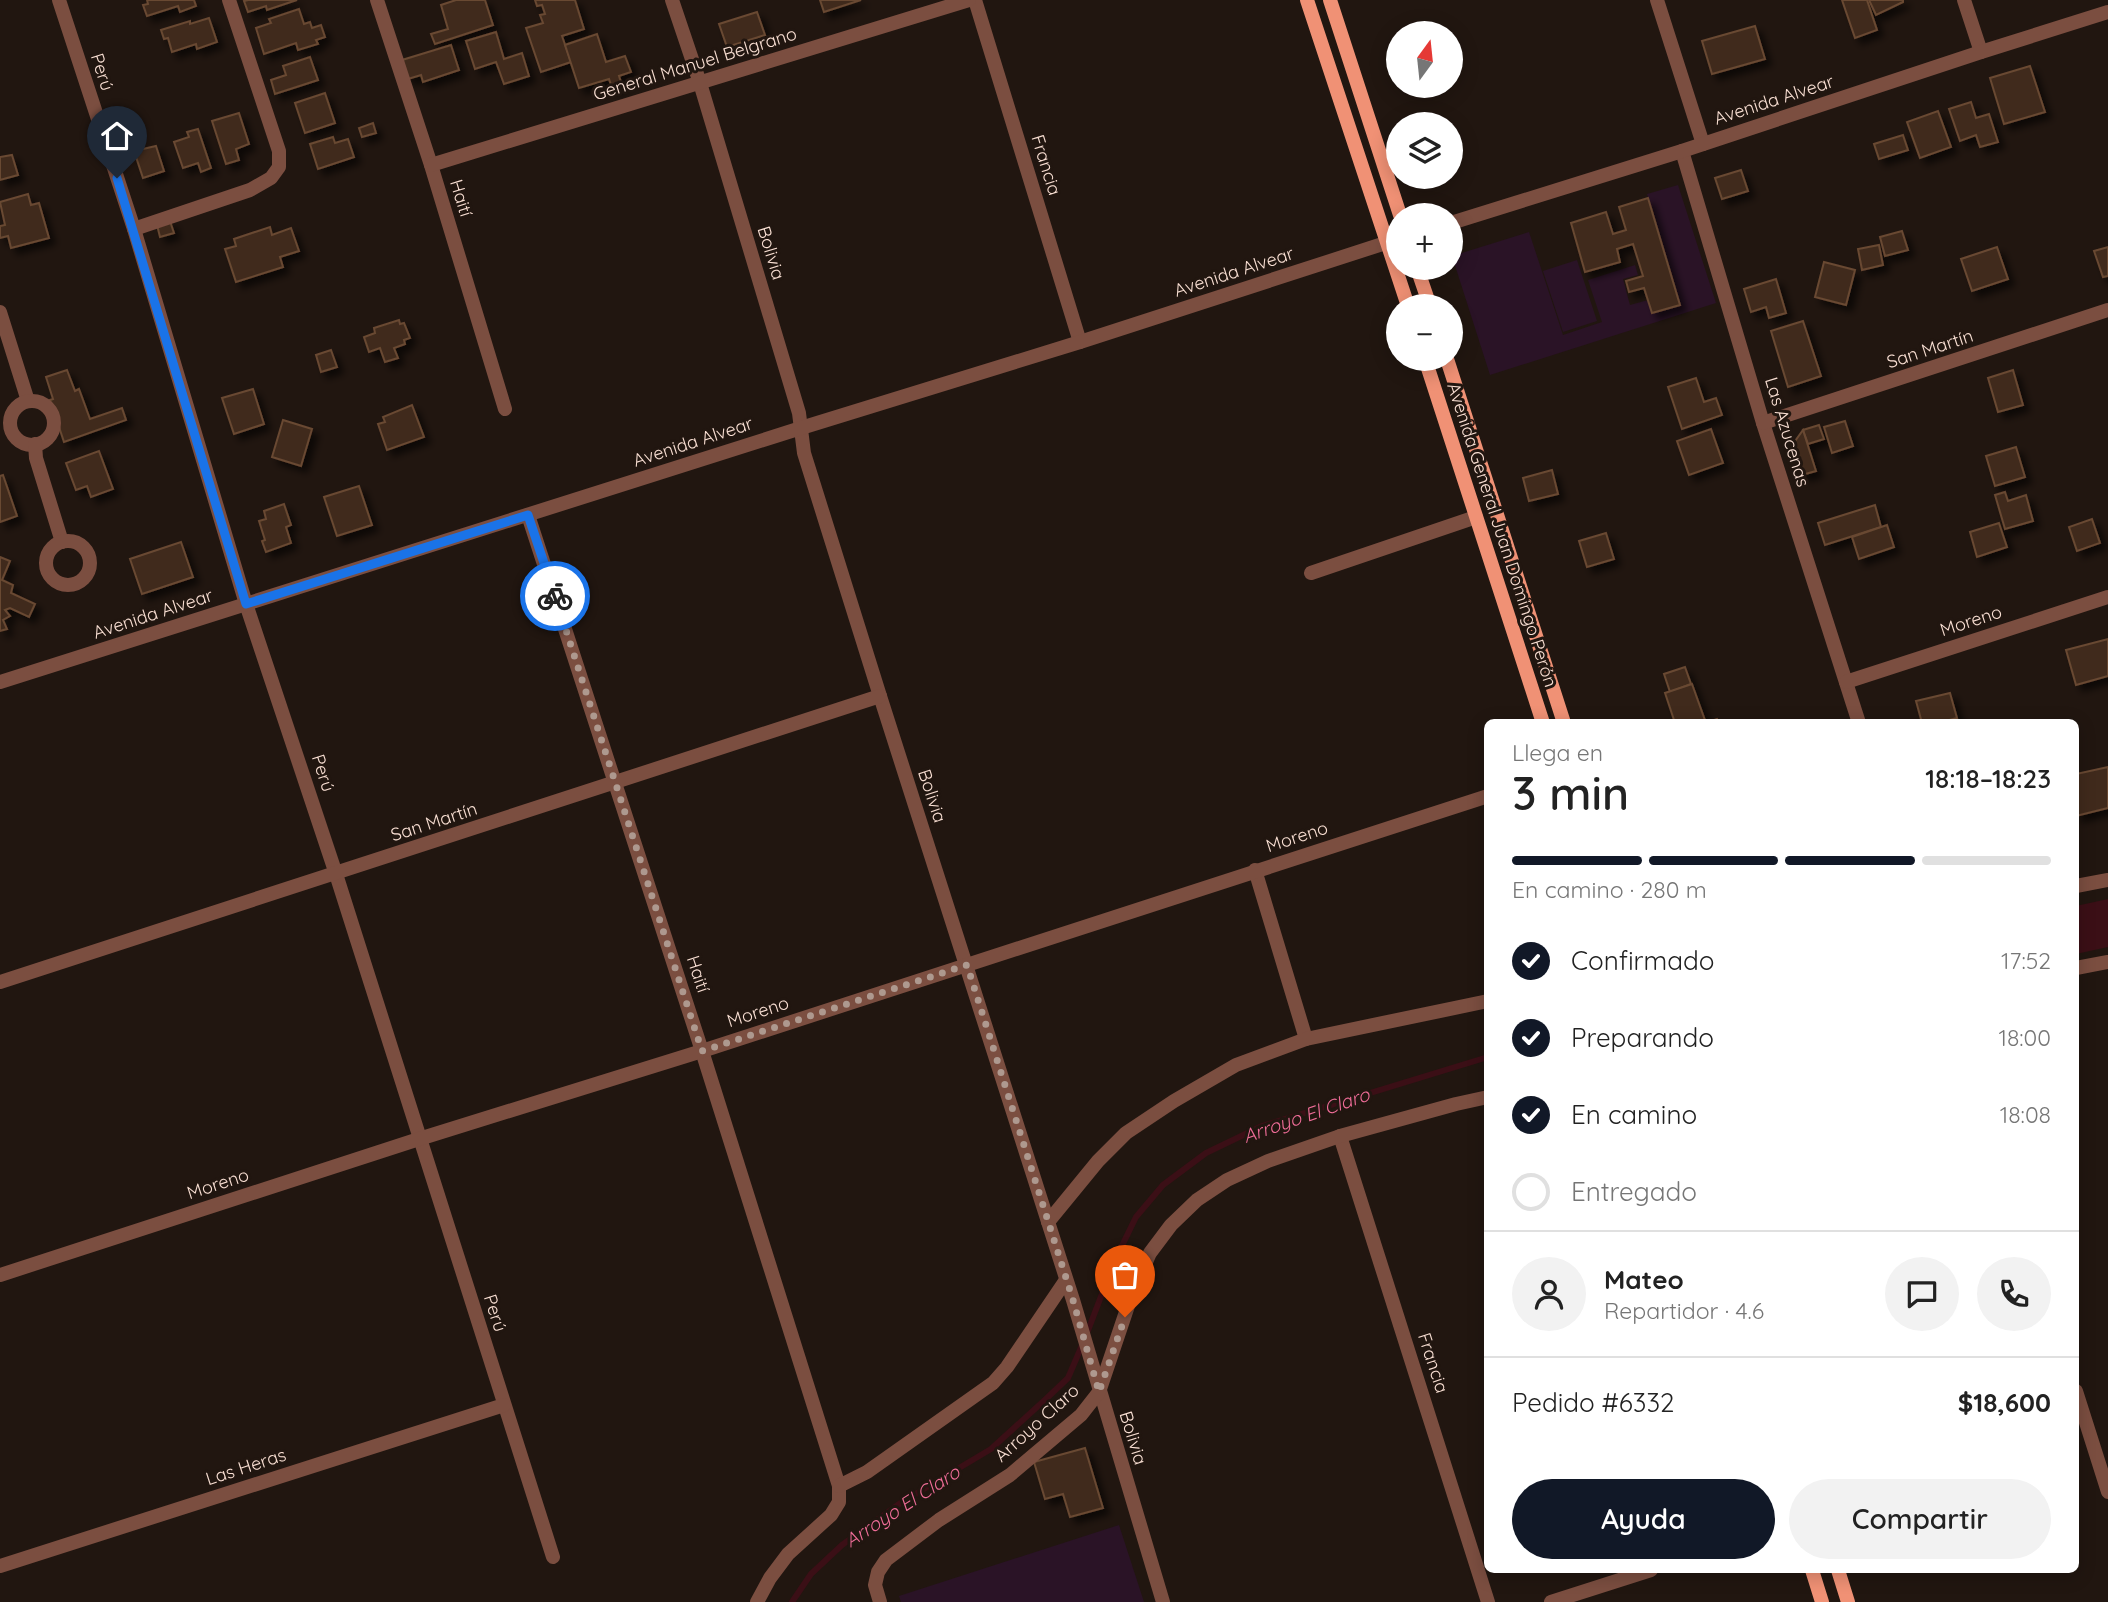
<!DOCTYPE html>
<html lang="es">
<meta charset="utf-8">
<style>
body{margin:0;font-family:Quicksand,sans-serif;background:#f2f2f2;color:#222;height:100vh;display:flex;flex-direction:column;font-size:26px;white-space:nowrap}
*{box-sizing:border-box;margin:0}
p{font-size:23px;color:#767676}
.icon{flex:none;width:38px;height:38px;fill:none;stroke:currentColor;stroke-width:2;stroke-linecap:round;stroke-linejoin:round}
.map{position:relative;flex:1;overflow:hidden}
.side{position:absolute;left:1484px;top:719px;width:595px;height:854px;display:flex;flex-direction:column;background:#fff;border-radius:10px;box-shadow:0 4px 18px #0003}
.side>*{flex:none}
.needle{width:46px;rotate:15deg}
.tools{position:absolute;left:1386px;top:21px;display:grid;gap:14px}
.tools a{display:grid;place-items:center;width:77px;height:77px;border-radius:50%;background:#fff;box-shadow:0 4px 18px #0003;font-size:35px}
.pin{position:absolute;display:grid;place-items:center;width:60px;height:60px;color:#fff;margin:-72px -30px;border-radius:50% 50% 50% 0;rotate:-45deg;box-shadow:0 0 7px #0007}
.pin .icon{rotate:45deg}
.courier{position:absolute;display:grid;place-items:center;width:70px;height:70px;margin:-35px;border:5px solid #1a73e8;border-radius:50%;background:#fff;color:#222;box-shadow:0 2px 9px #0007}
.headline em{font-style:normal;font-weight:600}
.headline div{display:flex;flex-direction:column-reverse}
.headline{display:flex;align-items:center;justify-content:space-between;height:119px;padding:0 28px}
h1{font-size:46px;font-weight:600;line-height:52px}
.bar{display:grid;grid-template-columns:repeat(4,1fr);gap:10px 7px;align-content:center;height:84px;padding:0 28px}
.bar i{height:9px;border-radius:5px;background:#e0e0e0}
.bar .on{background:#111827}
.bar p{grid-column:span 4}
.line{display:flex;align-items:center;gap:18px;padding:0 28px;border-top:2px solid #e0e0e0}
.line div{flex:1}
.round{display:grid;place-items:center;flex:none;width:74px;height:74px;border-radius:37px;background:#f2f2f2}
ol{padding:0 28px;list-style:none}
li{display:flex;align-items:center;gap:21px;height:77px}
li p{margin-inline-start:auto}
li .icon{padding:7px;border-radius:50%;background:#111827;color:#fff;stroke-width:4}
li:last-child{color:#767676}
li i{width:38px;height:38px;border:4px solid #e0e0e0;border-radius:50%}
.button{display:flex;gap:14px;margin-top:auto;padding:14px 28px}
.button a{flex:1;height:80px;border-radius:42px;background:#111827;color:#fff;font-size:28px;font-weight:600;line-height:80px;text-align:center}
.button a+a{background:#f2f2f2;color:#222}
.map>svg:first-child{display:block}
</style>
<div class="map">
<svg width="2108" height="1602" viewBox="0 0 2108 1602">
<defs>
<filter id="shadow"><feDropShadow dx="6" dy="6" stdDeviation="3.5" flood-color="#0009"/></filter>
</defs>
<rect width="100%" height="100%" fill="#211610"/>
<g fill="#2a1326">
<path d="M1678,185L1716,303L1490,375L1452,256L1529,232L1563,335L1602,322L1588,280L1635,265L1638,275L1623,279L1630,305L1648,300L1652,313L1680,305L1647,194Z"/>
<path d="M1577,260L1597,321L1563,332L1543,271Z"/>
<path d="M1119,1525L1144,1602H901L899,1596Z"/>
</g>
<path fill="#3b0f16" d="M2108,899V947L2076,954V906Z"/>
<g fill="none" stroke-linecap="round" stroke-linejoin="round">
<g stroke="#3b0f16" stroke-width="6">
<path d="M1087,1333L1115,1260L1136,1217L1163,1185L1206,1153L1262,1126L1488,1057"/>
<path d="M792,1602L811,1574L842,1545L902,1502L991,1449L1047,1398L1068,1378L1083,1343"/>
</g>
</g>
<g fill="#402c1e" stroke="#694832" stroke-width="2" filter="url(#shadow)">
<path d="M147,0H194L196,6L180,12L178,6L147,16L143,5L148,4Z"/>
<path d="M248,0H297L267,10L266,6L248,12L244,1Z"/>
<path d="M456,0H485L493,25L435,44L431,34L448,29L441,5Z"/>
<path d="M535,0H575L584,29L562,36L571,62L541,72L526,28L543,23L540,15L545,14L542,5L537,6Z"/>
<path d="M820,0H861L824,12Z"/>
<path d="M1842,0H1867L1877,30L1855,38Z"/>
<path d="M1869,0H1903V2L1876,15Z"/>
<path d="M299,9L304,24L310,22L312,28L321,25L325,37L316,40L318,44L298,50L296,43L264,54L256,28L271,23L269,19Z"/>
<path d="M757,12L765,35L727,47L719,24Z"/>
<path d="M209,18L217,42L197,49L196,44L172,52L168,38L164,39L161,30L190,21V24Z"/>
<path d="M1755,26L1765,59L1712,74L1702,41Z"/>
<path d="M496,32L504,59L522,53L529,76L504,84L496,62L475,69L466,41Z"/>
<path d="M597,34L606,62L625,56L631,72L619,76L622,85L612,88L609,79L579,88L565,45Z"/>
<path d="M451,45L459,70L423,82L421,75L408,79L402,60Z"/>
<path d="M310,57L318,80L275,94L271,80L286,75L283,66Z"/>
<path d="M2030,66L2045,112L2004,124L1990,78Z"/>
<path d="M325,93L335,123L305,133L295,103Z"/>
<path d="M1971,102L1976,118L1989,114L1998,142L1980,147L1976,135L1960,141L1949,109Z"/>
<path d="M1938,111L1951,147L1920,158L1907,122Z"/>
<path d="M239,113L249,144L236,149L239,160L226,164L212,121Z"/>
<path d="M373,123L376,133L362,137L359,128Z"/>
<path d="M198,129L211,168L201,172L198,163L183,168L174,142L189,137L187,132Z"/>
<path d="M1903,135L1908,150L1879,159L1874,144Z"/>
<path d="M333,137L335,143L348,139L354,157L318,169L310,144Z"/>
<path d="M156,146L164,171L143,178L134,151Z"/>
<path d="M12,155L18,175L0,180V157Z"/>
<path d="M1741,170L1748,191L1722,199L1715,178Z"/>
<path d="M28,194L31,205L39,203L49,238L11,248L8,236L0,238V226L5,225L0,202Z"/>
<path d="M1648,198L1680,305L1652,313L1644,288L1629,292L1626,281L1643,276L1633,244L1617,249L1620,262L1585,272L1571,223L1606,212L1613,234L1626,230L1619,207Z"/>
<path d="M170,221L174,233L160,237L157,225Z"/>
<path d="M270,227L272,235L291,228L299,251L280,257L283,267L236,282L225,249L236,246L234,239Z"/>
<path d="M1902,231L1908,250L1885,256L1880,237Z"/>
<path d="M1879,245L1883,265L1862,270L1858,249Z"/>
<path d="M1997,247L2008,279L1972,291L1961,259Z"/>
<path d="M2108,247V276L2103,277L2094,251Z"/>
<path d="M1824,262L1855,270L1846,305L1815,297Z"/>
<path d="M1776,279L1786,313L1769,318L1766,307L1751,312L1744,289Z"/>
<path d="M399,320L400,324L404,323L410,338L404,340L405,344L394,348L398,358L385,362L380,348L369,352L364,337L375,333L374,328Z"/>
<path d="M1803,321L1821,376L1788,387L1771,331Z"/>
<path d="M331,350L337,367L321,372L316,355Z"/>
<path d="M67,370L75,391L79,389L90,419L122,408L126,420L64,442L50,400L53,399L46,377Z"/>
<path d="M2013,370L2023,405L1998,412L1988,378Z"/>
<path d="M1696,378L1704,402L1716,398L1722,415L1682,429L1668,387Z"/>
<path d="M253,389L264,424L234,434L222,398Z"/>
<path d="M412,405L424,437L387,450L378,424L385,422L383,417Z"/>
<path d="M283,420L312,429L301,466L272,457Z"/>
<path d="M1845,421L1853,446L1832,453L1824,427Z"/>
<path d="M1819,425L1824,439L1808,444L1803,430Z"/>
<path d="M1711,429L1723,463L1689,475L1677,441Z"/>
<path d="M1803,430L1816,471L1802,475L1793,444Z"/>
<path d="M2016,447L2025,477L1995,486L1986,456Z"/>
<path d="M99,451L113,489L91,497L87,486L76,490L66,463Z"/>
<path d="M1552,470L1558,494L1529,501L1523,478Z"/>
<path d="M3,475L17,516L0,522V476Z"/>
<path d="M359,486L372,525L337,536L324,497Z"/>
<path d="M2005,492L2008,501L2026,495L2033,521L2005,529L1995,495Z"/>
<path d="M284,504L291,525L286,527L291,543L266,552L262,541L265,540L259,521L266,519L264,511Z"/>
<path d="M1875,505L1881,527L1825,545L1818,523Z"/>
<path d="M2092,519L2100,543L2077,551L2069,527Z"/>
<path d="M1999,523L2007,547L1977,557L1970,532Z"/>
<path d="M1887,525L1894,547L1859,559L1852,537Z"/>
<path d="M1606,533L1614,559L1587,567L1579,541Z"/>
<path d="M181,542L193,577L142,594L130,559Z"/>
<path d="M0,557L10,561L2,580L13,585L11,593L35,604L29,617L10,608L5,610L10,616L3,620L7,629L0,631Z"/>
<path d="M2108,639V676L2076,685L2066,650Z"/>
<path d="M1685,667L1691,684L1670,692L1664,674Z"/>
<path d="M1692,684L1706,723L1717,719L1719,723H1675L1665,693Z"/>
<path d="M1950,693L1957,718L1938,723H1922L1916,701Z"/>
<path d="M2108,767V808L2076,816V774Z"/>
<path d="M1085,1448L1103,1508L1070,1517L1063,1494L1045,1499L1034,1462Z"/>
</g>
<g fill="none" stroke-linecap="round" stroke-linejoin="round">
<g stroke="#7b4e40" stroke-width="14">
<path d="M59,0L134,229L246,604L336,874L553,1557"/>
<path d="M377,0L431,165L505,409"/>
<path d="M672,0L700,83L799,413L804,453L880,696L1073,1300L1163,1602"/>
<path d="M975,0L1080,342"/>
<path d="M1657,0L1703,144"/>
<path d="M1964,0L1981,52"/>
<path d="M1682,151L1763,423L1859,723"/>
<path d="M431,165L969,0"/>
<path d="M134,229L250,190L271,178L279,167V151L229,0"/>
<path d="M0,312L28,401"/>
<circle cx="32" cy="423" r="22"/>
<path d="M1763,423L2108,310"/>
<path d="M35,444L36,458L62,542"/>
<path d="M528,515L702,1051L839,1486V1502L831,1515L788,1554L770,1578L757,1602"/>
<circle cx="68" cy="563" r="22"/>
<path d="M1311,573L1476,517"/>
<path d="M0,682L801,428L1080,342L1398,239"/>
<path d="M1846,682L2108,597"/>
<path d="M1255,870L1306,1039"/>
<path d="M2076,886L2108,880"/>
<path d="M2076,968L2108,962"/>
<path d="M0,982L880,696"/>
<path d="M1340,1136L1488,1602"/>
<path d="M1048,1222L1098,1161L1126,1133L1174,1101L1236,1065L1306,1039L1488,1001"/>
<path d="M0,1275L419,1139L702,1051L1488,796"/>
<path d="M2076,1391L2108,1492"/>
<path d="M839,1486L867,1472L993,1383L1007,1367L1066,1280"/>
<path d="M0,1566L504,1405"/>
<path d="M880,1602L875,1585L878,1572L886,1560L939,1520L1010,1475L1081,1415L1099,1392L1133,1291L1150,1253L1171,1225L1197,1200L1227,1180L1268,1161L1340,1136L1456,1104L1488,1097"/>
<path d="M1551,1602L1651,1570"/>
</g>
<path stroke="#7b4e40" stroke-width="14" d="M1451,223L1682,151L1981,52L2108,12"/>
<g stroke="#f09175" stroke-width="14">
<path d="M1307,0L1408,306"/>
<path d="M1330,0L1400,215"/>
<path d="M1417,268L1430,306"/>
<path d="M1425,359L1543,723"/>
<path d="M1447,359L1564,723"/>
<path d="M1812,1570L1822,1602"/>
<path d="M1838,1570L1848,1602"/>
</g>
</g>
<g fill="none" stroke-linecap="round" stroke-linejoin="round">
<path stroke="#ae998f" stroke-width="7" stroke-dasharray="0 12.6" d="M555,596L702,1051L967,965L1073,1300L1099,1392L1125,1317"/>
<path stroke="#1a73e8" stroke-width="9" d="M117,178L246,604L528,515L555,596"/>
</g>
<g text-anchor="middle" stroke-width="6" stroke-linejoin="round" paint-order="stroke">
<g font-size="18" fill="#fae0d4" stroke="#211610">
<text transform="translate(695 64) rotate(-17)" y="6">General Manuel Belgrano</text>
<text transform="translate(102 72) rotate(72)" y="6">Perú</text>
<text transform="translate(1774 100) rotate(-18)" y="6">Avenida Alvear</text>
<text transform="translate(1046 165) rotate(73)" y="6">Francia</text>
<text transform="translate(461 198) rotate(73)" y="6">Haití</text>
<text transform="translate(771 253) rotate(73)" y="6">Bolivia</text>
<text transform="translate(1234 272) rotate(-18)" y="6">Avenida Alvear</text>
<text transform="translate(1930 349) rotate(-18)" y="6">San Martín</text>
<text transform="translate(1787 432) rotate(73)" y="6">Las Azucenas</text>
<text transform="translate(693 442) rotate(-18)" y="6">Avenida Alvear</text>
<text transform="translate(1502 535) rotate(72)" y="6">Avenida General Juan Domingo Perón</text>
<text transform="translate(153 614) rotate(-18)" y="6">Avenida Alvear</text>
<text transform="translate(1971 621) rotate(-18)" y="6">Moreno</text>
<text transform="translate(323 773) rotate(72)" y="6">Perú</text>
<text transform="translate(932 796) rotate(72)" y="6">Bolivia</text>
<text transform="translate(434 822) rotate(-18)" y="6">San Martín</text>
<text transform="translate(1297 837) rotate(-18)" y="6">Moreno</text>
<text transform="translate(698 974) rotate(72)" y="6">Haití</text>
<text transform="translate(758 1012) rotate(-18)" y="6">Moreno</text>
<text transform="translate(218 1184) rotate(-18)" y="6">Moreno</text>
<text transform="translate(495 1313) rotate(72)" y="6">Perú</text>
<text transform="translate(1433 1363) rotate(72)" y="6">Francia</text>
<text transform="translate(1037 1423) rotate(-42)" y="6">Arroyo Claro</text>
<text transform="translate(1133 1438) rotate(73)" y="6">Bolivia</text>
<text transform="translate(246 1467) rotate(-18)" y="6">Las Heras</text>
</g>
<g font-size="19" font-style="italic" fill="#ef6d98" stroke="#211610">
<text transform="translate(1306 1115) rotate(-19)" y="7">Arroyo El Claro</text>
<text transform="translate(902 1506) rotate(-33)" y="7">Arroyo El Claro</text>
</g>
</g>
</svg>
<div class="tools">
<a><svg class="needle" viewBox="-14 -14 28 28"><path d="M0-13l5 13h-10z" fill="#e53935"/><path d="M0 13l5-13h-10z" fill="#767676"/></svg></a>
<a><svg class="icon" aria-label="layers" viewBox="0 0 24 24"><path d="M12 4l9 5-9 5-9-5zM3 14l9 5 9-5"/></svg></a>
<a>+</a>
<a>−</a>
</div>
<div class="pin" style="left:1125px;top:1317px;background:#ea580c"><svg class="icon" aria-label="bag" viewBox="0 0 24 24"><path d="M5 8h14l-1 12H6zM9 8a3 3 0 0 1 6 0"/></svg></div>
<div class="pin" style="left:117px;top:178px;background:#1f2937"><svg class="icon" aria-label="home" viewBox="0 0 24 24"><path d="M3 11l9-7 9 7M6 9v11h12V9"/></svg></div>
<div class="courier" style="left:555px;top:596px"><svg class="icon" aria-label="bike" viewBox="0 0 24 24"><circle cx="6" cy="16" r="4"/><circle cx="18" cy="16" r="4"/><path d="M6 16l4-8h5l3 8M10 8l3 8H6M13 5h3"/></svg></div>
<section class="side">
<div class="headline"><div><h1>3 min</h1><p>Llega en</p></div><em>18:18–18:23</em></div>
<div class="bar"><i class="on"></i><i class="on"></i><i class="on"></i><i></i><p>En camino · 280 m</p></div>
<ol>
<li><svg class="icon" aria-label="check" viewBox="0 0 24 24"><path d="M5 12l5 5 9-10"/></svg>Confirmado<p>17:52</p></li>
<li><svg class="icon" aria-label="check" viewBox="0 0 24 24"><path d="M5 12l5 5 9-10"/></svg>Preparando<p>18:00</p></li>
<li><svg class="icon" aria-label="check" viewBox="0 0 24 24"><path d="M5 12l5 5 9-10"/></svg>En camino<p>18:08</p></li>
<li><i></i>Entregado</li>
</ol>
<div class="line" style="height:126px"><a class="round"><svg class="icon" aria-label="person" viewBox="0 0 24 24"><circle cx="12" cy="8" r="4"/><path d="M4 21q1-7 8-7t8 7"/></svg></a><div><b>Mateo</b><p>Repartidor · 4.6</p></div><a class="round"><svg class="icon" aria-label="chat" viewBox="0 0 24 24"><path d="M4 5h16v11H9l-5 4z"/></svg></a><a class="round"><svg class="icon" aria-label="phone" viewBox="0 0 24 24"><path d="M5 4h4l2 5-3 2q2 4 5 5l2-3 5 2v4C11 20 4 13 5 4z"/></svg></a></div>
<div class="line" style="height:91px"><div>Pedido #6332</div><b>$18,600</b></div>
<div class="button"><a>Ayuda</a><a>Compartir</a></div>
</section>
</div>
